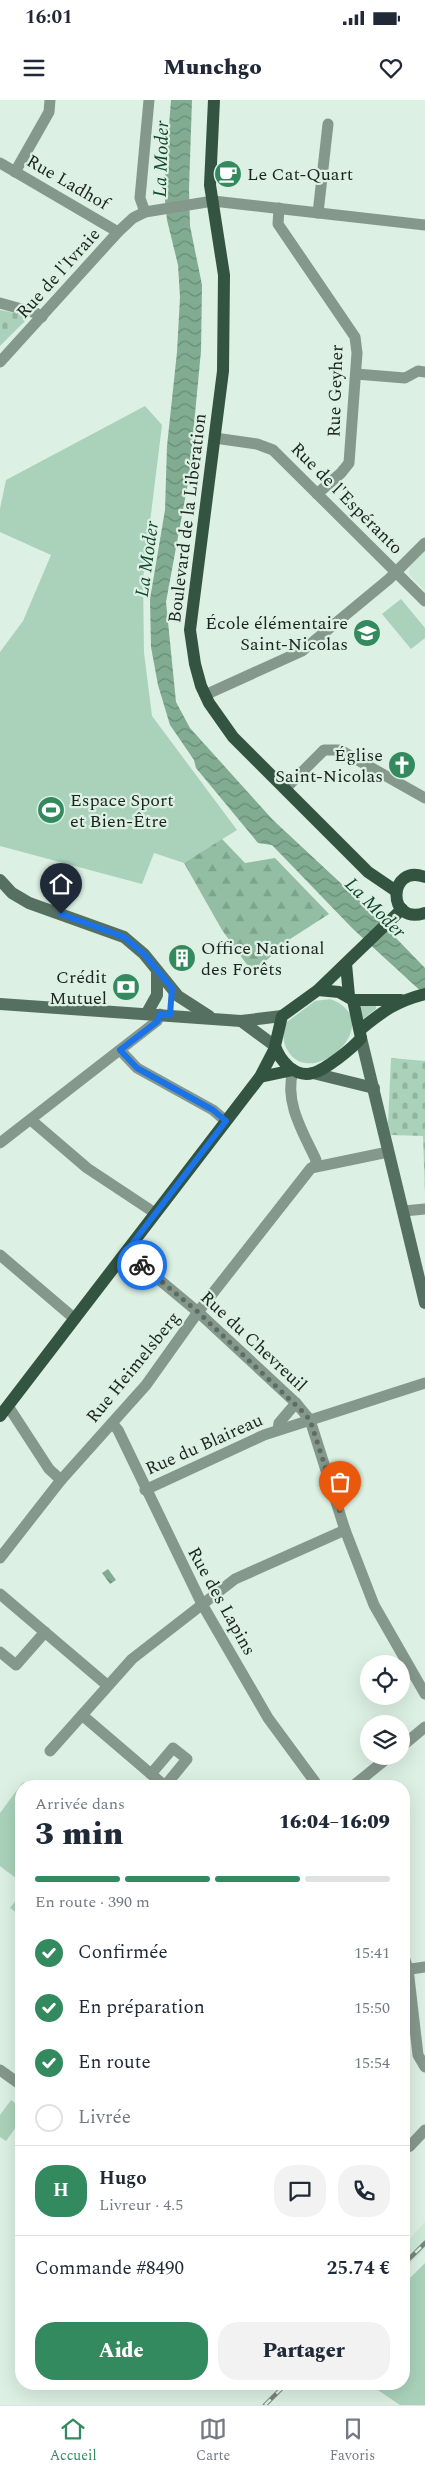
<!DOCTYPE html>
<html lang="fr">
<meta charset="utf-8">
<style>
body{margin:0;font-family:Spectral,serif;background:#f2f2f3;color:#1f2937;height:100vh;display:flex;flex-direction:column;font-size:19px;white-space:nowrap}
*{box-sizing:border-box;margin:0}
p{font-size:16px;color:#747a83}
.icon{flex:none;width:28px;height:28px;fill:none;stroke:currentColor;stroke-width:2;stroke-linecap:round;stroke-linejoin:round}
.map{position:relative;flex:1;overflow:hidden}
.side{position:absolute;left:15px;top:1680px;width:395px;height:610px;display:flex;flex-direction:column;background:#fff;border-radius:20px;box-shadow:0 5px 20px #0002}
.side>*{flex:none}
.tools{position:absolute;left:360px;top:1555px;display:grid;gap:10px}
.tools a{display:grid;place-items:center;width:50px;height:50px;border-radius:50%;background:#fff;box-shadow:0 5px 20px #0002;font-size:25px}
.pin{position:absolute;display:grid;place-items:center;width:42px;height:42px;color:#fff;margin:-51px -21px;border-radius:50% 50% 50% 0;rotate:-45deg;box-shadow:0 0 5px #0007}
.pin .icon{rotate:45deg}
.courier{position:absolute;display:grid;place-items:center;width:50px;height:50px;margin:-25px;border:4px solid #1a73e8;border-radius:50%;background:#fff;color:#222;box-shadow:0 1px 6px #0007}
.overview em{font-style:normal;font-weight:800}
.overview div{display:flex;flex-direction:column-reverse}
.overview{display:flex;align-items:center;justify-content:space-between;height:85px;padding:0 20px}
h1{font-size:32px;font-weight:800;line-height:38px}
.bar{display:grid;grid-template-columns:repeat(4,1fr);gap:8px 5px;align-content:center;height:60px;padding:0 20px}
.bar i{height:6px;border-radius:4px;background:#e0e1e3}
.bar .on{background:#338a5f}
.bar p{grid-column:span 4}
.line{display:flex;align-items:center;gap:12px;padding:0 20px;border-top:1px solid #e0e1e3}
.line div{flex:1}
.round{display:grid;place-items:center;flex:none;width:52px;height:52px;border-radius:20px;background:#f2f2f3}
ol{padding:0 20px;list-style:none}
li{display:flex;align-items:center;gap:15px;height:55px}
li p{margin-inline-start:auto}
li .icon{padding:5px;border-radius:50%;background:#338a5f;color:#fff;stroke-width:4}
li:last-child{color:#747a83}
li i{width:28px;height:28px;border:2px solid #e0e1e3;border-radius:50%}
.cta{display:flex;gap:10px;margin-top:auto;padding:10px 20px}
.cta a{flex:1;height:58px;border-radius:20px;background:#338a5f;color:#fff;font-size:20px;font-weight:800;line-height:58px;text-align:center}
.cta a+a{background:#f2f2f3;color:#1f2937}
.status{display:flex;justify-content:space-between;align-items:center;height:35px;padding:0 25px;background:#fff;direction:ltr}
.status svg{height:14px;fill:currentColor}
header{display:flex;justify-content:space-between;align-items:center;height:65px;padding:0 20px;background:#fff;font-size:22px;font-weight:800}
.menu{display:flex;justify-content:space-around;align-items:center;height:70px;border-top:1px solid #e0e1e3;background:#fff;font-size:14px;color:#747a83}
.menu a{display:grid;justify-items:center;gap:2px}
.menu .on{color:#338a5f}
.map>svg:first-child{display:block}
</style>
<div class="status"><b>16:01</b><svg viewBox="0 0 49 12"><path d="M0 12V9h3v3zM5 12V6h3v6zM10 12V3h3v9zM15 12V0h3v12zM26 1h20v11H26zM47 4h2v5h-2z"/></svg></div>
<header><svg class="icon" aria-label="menu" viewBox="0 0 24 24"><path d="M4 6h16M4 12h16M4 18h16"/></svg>Munchgo<svg class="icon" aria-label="heart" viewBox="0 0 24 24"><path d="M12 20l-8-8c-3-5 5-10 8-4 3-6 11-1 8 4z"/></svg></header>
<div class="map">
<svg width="425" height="2305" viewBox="0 0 425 2305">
<defs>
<pattern id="forest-firs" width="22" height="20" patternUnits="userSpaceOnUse" patternTransform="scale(1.25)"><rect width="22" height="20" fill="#93bea4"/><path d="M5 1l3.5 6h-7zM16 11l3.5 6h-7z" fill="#7ea38d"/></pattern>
<pattern id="cemetery-stones" width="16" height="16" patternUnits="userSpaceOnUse" patternTransform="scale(1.25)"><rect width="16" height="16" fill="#aad2ba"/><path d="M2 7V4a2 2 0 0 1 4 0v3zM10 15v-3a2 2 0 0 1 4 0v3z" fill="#92b49f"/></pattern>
<pattern id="water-waves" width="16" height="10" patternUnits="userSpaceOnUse" patternTransform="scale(1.25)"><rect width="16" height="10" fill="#81ac92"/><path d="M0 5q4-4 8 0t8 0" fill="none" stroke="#698c77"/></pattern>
</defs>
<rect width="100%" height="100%" fill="#dcf0e3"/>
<g fill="#cde9d7">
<path d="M425,450V491L409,474L410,465Z"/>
<path d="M425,2122V2148L404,2170V2145Z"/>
</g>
<g fill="#aad2ba">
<path d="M145,306L162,325L143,479L144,553L152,616L237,730L184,763L154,753L142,784L0,746V552L23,521L51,455L0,432V409L6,380Z"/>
<path d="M401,499L425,528V538L411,549L382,514Z"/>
<path d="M330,899C388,920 317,988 290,954C282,944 282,933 287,922L315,901Z"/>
<path d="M359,902L376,904V909L363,919Z"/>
<path d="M23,1682L28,1686H21V1782L0,1766V1713Z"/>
<path d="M21,1794V1816L10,1808Z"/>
<path d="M11,2000L21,2007V2020L6,2041L0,2037V2015Z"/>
<path d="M425,2163V2305H400L369,2284H404V2184Z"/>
</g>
<path fill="url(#forest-firs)" d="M222,739L245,763L275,758L329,814L287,841L253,873L222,830L184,763Z"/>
<g fill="url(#cemetery-stones)">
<path d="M0,210L25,215L26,220L0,246Z"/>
<path d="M391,958L425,961V1094L423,1036L391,1035L388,1024Z"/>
</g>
<g fill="url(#water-waves)">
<path d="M171,0H192L189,89L190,126L202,185L201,251L189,377L166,502L176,602L190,628L273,720L361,802L425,868V895L353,829L272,745L258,743L196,668L194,660L170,625L158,585L151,547L150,499L165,410L167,346L177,252L180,197L178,165L167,120L164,90Z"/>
<path d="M108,1469L116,1480L110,1484L102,1473Z"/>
</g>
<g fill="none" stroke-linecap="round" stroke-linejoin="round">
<g stroke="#85988c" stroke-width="11">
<path d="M0,63L118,132"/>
<path d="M15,72L49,12L50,0"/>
<path d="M279,108L278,124L355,237L357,253L349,363L341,373L317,394"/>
<path d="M145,112L140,98L149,0"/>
<path d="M318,113L328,24"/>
<path d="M0,203L36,213L42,217"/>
<path d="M0,262L118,132L133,118L145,112L213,101L425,125"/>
<path d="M356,274L405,278L418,271L425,272"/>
<path d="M215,338L257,344L273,350L425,501"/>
<path d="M205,595L302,551L389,479L425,443"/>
<path d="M286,688L324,650H340L425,698"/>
<path d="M120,950L137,968L213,1010L226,1021"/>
<path d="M293,971C284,1002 303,1032 316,1060L315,1066"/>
<path d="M31,1020L87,1068L155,1113"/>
<path d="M0,1043L157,921L160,914"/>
<path d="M404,1111L425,1109"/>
<path d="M126,1152L198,1212L296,1303L310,1320L345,1430L374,1505L425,1594"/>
<path d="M0,1155L75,1219"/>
<path d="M8,1306L49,1369L61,1380L146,1285L198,1212L311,1068L388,1052"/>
<path d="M112,1323L118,1330L202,1504L268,1618L318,1686"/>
<path d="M278,1330L279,1323L296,1303"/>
<path d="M145,1390L264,1335L425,1283"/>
<path d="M0,1458L61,1380"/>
<path d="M0,1494L107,1585"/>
<path d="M0,1552L16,1565L45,1532"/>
<path d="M82,1615L165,1686"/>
<path d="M401,1647L425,1627"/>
<path d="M50,1651L132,1559L235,1479L345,1430"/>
<path d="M151,1674L173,1648L187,1659L165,1686"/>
<path d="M353,1686L390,1656"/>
<path d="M404,1857L408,1869L418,1955L425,1967"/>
<path d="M404,1870L425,1867"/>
<path d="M0,1970L21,1985"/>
<path d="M404,2049L410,2046L425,2030"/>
</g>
<g stroke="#557060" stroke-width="12">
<path d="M0,780L12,793L29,803L124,837L144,854L178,896L209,916"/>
<path d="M0,904L241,921L282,916"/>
<path d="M147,913L157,895V871"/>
<path d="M241,921L275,946"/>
<path d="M361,938L425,1203"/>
<path d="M313,973L374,988"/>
</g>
<g stroke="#335441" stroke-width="12">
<path d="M214,0L210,85L224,175L223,271L190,530L195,564L201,586L209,603L233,637L368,772L396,791"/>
<path d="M425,777C388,763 386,826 425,813"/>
<path d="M346,864L349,896"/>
<path d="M318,890L339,892L353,900L361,938C353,948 325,970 313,973C295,978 280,961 275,946L282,916L318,890L402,809"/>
<path d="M353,900H401"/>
<path d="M361,929C383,911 397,901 425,894"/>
<path d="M260,977L293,970"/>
<path d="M0,1316L260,977L275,948"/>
</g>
<g stroke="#78857c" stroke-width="4.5">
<g id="rail">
<path d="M404,2164L425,2143"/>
<path d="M265,2305L286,2284"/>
</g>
</g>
<use href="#rail" stroke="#dcf0e3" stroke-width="2.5" stroke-dasharray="8" stroke-linecap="butt"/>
</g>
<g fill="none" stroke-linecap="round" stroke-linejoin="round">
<path stroke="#5f6b64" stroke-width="5" stroke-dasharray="0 9" d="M142,1165L198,1212L303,1312L310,1320L340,1412"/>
<path stroke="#1a73e8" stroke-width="6" d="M61,814L124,837L144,854L172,888L170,915L160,914L158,921L120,950L137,968L213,1010L226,1021L126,1152L142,1165"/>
</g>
<defs>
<g id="cafe-disc" transform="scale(1.4375)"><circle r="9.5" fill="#338a5f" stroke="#dcf0e3"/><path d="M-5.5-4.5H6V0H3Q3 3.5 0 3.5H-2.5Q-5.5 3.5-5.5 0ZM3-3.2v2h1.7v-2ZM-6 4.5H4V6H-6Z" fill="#fff"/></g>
<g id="school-disc" transform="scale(1.4375)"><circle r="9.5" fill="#338a5f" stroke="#dcf0e3"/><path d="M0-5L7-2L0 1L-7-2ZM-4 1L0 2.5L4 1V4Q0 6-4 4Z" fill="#fff"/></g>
<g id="church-disc" transform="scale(1.4375)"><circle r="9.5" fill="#338a5f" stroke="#dcf0e3"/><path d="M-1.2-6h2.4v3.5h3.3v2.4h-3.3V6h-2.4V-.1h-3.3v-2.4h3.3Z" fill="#fff"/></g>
<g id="stadium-disc" transform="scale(1.4375)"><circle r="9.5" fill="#338a5f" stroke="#dcf0e3"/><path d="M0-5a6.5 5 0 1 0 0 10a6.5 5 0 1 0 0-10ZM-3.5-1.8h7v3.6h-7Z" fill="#fff"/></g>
<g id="building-disc" transform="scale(1.4375)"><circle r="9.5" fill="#338a5f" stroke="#dcf0e3"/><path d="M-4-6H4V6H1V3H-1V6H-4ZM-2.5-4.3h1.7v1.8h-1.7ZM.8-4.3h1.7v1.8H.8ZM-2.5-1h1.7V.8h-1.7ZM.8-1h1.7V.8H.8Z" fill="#fff"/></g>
<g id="bank-disc" transform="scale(1.4375)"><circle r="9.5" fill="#338a5f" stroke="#dcf0e3"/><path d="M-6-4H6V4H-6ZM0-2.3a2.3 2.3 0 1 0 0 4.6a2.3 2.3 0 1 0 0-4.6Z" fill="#fff"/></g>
</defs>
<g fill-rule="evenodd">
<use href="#cafe-disc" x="228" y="74"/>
<use href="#school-disc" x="367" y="533"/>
<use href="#church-disc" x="402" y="665"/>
<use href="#stadium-disc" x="51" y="710"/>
<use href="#building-disc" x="182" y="858"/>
<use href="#bank-disc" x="126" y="887"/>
</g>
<g text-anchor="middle" stroke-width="4.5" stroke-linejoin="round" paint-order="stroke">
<g font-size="18" fill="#1c241f" stroke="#dcf0e3" text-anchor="start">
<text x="247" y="80">Le Cat-Quart</text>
<text x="348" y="529" text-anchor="end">École élémentaire<tspan x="348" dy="21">Saint-Nicolas</tspan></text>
<text x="383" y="661" text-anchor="end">Église<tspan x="383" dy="21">Saint-Nicolas</tspan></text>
<text x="70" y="706">Espace Sport<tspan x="70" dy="21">et Bien-Être</tspan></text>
<text x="201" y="854">Office National<tspan x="201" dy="21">des Forêts</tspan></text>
<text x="107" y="883" text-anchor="end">Crédit<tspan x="107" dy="21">Mutuel</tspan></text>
</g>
<g font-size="18" fill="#1c241f" stroke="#dcf0e3">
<text transform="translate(68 82) rotate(30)" y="6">Rue Ladhof</text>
<text transform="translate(58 173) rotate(-48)" y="6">Rue de l'Ivraie</text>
<text transform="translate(335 291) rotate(-88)" y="6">Rue Geyher</text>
<text transform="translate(347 398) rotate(45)" y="6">Rue de l'Espéranto</text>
<text transform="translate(187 418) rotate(-83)" y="6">Boulevard de la Libération</text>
<text transform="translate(254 1241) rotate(43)" y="6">Rue du Chevreuil</text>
<text transform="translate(133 1267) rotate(-51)" y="6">Rue Heimelsberg</text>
<text transform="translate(204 1344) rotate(-24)" y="6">Rue du Blaireau</text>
<text transform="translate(222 1501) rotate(61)" y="6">Rue des Lapins</text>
</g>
<g font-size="19" font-style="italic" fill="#11462d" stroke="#dcf0e3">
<text transform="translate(160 59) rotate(-88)" y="7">La Moder</text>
<text transform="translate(146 459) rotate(-82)" y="7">La Moder</text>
<text transform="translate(376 807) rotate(45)" y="7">La Moder</text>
</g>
</g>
</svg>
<div class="tools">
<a><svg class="icon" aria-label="locate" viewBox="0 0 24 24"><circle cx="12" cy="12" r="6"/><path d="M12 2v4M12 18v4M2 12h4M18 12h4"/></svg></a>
<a><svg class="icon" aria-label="layers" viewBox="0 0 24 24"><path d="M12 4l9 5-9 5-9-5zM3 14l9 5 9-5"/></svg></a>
</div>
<div class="pin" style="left:340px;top:1412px;background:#ea580c"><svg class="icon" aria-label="bag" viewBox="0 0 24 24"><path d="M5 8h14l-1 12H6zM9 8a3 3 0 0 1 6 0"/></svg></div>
<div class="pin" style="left:61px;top:814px;background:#1f2937"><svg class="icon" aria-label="home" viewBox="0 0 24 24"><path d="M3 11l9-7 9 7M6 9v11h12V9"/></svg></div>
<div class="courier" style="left:142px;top:1165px"><svg class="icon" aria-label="bike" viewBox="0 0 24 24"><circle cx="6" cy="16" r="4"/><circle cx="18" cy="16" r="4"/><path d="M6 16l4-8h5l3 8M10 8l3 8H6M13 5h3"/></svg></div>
<section class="side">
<div class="overview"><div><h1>3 min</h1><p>Arrivée dans</p></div><em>16:04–16:09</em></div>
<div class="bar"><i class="on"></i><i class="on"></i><i class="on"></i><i></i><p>En route · 390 m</p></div>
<ol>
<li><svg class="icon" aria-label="check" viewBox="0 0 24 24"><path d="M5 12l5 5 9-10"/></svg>Confirmée<p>15:41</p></li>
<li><svg class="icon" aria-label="check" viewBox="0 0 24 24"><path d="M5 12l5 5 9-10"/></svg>En préparation<p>15:50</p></li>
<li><svg class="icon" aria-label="check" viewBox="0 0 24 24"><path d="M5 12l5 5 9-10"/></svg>En route<p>15:54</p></li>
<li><i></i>Livrée</li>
</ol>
<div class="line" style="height:90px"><b class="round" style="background:#338a5f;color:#fff">H</b><div><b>Hugo</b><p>Livreur · 4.5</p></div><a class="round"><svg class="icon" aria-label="chat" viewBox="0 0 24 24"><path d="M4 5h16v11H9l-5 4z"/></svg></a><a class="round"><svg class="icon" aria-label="phone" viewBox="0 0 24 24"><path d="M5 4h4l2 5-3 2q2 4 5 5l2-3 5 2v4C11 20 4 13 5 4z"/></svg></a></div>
<div class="line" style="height:65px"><div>Commande #8490</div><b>25.74 €</b></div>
<div class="cta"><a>Aide</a><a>Partager</a></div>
</section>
</div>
<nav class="menu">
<a class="on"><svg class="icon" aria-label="home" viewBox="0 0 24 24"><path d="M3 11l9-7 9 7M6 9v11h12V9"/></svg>Accueil</a>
<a><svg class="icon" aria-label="map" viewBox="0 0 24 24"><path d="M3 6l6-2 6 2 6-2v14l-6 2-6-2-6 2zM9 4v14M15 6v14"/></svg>Carte</a>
<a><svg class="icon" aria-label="saved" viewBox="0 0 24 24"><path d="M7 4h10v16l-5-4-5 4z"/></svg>Favoris</a>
</nav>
